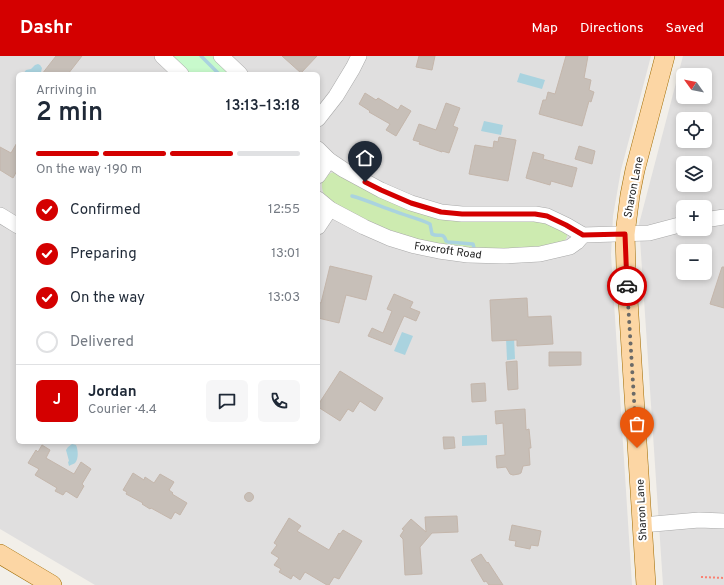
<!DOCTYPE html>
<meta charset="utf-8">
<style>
body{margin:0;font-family:Overpass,sans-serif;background:#f6f6f7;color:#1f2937;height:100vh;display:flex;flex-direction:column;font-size:15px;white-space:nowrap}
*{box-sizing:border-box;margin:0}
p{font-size:13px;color:#747a83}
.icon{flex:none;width:22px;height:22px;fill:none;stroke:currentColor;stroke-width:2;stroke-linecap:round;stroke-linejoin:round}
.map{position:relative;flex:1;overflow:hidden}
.side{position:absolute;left:16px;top:16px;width:304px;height:372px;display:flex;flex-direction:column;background:#fff;border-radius:6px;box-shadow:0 2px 6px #0003}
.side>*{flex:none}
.needle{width:26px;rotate:303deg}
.tools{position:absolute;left:676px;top:12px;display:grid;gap:8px}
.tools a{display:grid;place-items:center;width:36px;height:36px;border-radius:6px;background:#fff;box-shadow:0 2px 6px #0003;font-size:20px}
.pin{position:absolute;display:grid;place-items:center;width:34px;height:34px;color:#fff;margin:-41px -17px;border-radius:50% 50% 50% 0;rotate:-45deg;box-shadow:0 0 4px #0007}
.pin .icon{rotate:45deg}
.courier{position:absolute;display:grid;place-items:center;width:40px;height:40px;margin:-20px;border:3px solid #d40000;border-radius:50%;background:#fff;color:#222;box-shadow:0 1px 5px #0007}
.summary em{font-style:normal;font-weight:600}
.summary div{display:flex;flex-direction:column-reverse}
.summary{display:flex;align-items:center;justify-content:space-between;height:68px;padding:0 20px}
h1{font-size:26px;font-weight:600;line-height:30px}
.bar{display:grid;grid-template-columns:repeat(4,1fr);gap:6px 4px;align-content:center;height:48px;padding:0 20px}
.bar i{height:5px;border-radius:3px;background:#e0e1e3}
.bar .current{background:#d40000}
.bar p{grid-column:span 4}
.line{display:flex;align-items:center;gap:10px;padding:0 20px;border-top:1px solid #e0e1e3}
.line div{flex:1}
.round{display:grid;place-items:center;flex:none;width:42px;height:42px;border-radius:6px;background:#f6f6f7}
ol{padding:0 20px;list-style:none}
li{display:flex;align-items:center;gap:12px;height:44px}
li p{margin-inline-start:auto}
li .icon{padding:4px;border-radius:50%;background:#d40000;color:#fff;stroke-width:4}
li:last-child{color:#747a83}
li i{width:22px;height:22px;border:2px solid #e0e1e3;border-radius:50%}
header{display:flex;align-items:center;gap:24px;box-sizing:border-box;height:56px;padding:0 20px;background:#d40000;color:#fff}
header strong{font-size:19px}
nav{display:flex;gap:22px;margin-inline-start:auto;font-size:14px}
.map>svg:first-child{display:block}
</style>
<header>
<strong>Dashr</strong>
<nav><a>Map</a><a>Directions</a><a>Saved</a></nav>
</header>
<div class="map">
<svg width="724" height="529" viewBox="0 0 724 529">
<rect width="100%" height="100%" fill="#f2efe9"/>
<g fill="#e0dfdf" fill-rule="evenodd">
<path d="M0,0H651L621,114L613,160L611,199L632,529H95L0,473ZM18,18H318V386H18Z"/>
<path d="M683,0H724V529H663L639,168ZM683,19H705V41H683ZM683,63H705V85H683ZM683,107H705V129H683ZM683,151H705V173H683ZM683,195H705V217H683Z"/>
</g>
<path fill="#cdebb0" d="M335,116L413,152L533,162L567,175C568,179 567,181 565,185L517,196L434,190L366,167L326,142C319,130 320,119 335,116Z"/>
<path fill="#c8facc" d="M169,0H215L235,18H188Z"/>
<g fill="#aad3df">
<path d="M38,8L40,9L42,12L41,16L38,18H23L26,14L31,13L35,9Z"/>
<path d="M520,17L545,24L542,33L517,26Z"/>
<path d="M484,65L503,69L501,79L481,75Z"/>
<path d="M402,276L413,280L405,299L394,295Z"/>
<path d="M514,281L515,303L507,304L506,282Z"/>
<path d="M487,379V389L462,390V380Z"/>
<path d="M72,388L76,389C78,393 79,403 75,407C74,408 70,409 69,410L68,406L69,405L66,394L68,391Z"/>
</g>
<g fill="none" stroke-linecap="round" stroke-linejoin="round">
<g stroke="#aad3df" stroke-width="3.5">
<path d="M201,0L219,18"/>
<path d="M352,140C366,144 380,150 394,155C406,160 418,162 430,168L432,178C439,182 443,175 446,185L448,186L473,188L474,192"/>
</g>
</g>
<g fill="#c7bfb8" stroke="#c4b6ab">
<path d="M56,0H82L68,18H42Z"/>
<path d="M282,0H317L301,17Z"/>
<path d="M419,0H435L432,14L416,11Z"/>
<path d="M566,0H588L584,22L591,24L589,34L594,36L591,46L589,45L582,70L539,58L543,44H546L548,36L555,38Z"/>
<path d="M365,37L376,44L378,42L398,54L401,49L411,55L396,80L386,74L390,68L369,56L370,55L359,48Z"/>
<path d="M446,47L460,52L453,70L458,72L449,97L442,95V96L419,88L420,86L413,84L419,68L436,74Z"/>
<path d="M499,81L516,84L508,125L469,118L475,89L493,92L494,85L498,86Z"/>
<path d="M18,85V113L13,122L0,114V91L11,97Z"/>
<path d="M579,90L595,95L592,108L575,103Z"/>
<path d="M533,96L544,99L543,103L577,112L572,131L551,125L550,129L526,122Z"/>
<path d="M330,210L372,220L366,244L346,239L339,267L318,262V246L321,247Z"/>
<path d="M722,211H724V252L710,248Z"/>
<path d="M394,238L413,246L410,252L420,256L416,265L404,260L391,289L368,280L372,272L383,277L392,255L387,253Z"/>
<path d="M527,242L528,261L551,260L553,288L517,290V284L492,285L490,244Z"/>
<path d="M549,296H581V309L549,310Z"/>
<path d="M517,305L518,333L508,334L506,306Z"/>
<path d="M340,315L383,342L375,355L360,345L353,356L348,353L340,365L318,351V349Z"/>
<path d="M485,327L486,345L472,346L471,328Z"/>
<path d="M525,353L526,374L529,373L531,392H529L530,409L523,410L521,417L519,418L513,419L510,418L506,411L497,412L496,400L505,399L503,367L496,368L495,355Z"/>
<path d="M443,381H454L455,392L444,393Z"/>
<path d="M42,389L50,394L46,402L74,418L81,406L91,413L82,428L84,430L77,442L66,435L63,439L55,435L57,432L35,419L39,413L28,407L36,394L38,396Z"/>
<path d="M133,417L144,424L145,421L154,427L160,418L174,426L169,434L173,437L172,438L187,447L180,459L175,456L171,463L151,452L150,453L142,448L143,447L126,438L127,436L123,434Z"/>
<circle cx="249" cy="441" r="4.5"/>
<path d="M457,460L458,476L432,477L420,491L422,518L405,519L403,483L400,480L404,474L402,473L411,463L426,476L425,461Z"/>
<path d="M289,462L301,470L297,475L329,494L339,477L340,478L343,474L362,485L339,523L334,521L329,529H327L305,516L300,524L293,519L291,523L279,516L281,513L274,509L279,502L271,497L277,489L274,487Z"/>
<path d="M512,469L541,475L538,490L531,489L530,493L515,490L516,485L509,484Z"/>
<path d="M481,498L487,507L488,506L503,529H489L486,525L484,526L471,504Z"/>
</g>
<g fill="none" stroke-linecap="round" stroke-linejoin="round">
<g stroke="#a9a9a9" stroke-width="16">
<g id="minor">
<path d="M162,0L181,18"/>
<path d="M221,0L240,18"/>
<path d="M318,63L336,40L353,12L359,0"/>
<path d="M318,93L329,104L344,114L381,134L411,147L441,156L462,158H535L547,160L566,169L583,179L649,177L683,168"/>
<path d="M318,120L329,104"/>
<path d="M318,143L330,153L364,171L389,182L415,190L439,195L468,199L504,200L540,198L570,191L577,186L583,179"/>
<path d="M0,159L18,170"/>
<path d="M705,164L724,161"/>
<path d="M318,171L330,153"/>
<path d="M642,469L699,464L724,465"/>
</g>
</g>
<g stroke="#a06b00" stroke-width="20">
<g id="major">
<path d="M0,498L52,529"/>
<path d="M646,529L626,212L625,178L630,139L635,114L665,0"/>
</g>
</g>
<path stroke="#fa8072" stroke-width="2" stroke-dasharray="2 2" stroke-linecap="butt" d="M701,521L724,522"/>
<use href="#minor" stroke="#fff" stroke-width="15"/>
<use href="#major" stroke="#fcd6a4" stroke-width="19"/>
</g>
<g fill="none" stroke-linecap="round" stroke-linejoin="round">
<path stroke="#6b6a68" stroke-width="4" stroke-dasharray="0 7.2" d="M627,230L637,392"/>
<path stroke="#d40000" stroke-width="5" d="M365,126L381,134L411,147L441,156L462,158H535L547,160L566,169L583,179L625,178L627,230"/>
</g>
<g text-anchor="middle" stroke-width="4" stroke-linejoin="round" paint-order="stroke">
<g font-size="11" fill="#222" stroke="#fff">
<text transform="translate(633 131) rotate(-79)" y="4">Sharon Lane</text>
<text transform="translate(448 194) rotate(8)" y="4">Foxcroft Road</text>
<text transform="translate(641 454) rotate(-93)" y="4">Sharon Lane</text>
</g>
</g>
</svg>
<div class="tools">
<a><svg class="needle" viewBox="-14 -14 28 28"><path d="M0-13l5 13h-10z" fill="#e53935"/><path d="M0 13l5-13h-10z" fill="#747a83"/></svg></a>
<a><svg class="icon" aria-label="locate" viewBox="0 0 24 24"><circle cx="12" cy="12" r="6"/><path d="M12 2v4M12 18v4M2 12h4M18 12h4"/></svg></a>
<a><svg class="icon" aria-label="layers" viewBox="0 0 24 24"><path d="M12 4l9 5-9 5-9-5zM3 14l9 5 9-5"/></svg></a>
<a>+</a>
<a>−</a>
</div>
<div class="pin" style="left:637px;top:392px;background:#ea580c"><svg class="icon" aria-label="bag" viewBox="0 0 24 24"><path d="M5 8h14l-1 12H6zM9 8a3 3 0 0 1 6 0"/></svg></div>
<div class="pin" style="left:365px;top:126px;background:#1f2937"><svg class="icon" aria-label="home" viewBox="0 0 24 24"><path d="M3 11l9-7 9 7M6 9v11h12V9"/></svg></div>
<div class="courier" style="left:627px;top:230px"><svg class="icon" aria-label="car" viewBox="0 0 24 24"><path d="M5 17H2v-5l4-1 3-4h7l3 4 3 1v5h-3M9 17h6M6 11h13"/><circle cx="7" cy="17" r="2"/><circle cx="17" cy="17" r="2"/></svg></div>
<section class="side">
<div class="summary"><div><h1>2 min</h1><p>Arriving in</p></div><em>13:13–13:18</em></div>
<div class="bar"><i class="current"></i><i class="current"></i><i class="current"></i><i></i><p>On the way · 190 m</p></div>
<ol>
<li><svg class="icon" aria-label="check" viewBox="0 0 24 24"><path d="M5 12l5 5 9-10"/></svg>Confirmed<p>12:55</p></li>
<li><svg class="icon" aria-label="check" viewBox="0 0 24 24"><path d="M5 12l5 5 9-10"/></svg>Preparing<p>13:01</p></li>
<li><svg class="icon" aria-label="check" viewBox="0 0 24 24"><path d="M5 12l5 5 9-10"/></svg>On the way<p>13:03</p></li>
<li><i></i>Delivered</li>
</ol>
<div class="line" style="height:72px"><b class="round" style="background:#d40000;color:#fff">J</b><div><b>Jordan</b><p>Courier · 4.4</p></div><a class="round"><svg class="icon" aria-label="chat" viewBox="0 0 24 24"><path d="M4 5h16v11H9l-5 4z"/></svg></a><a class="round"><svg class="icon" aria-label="phone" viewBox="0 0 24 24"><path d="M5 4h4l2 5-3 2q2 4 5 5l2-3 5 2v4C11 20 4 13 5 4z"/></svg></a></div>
</section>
</div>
